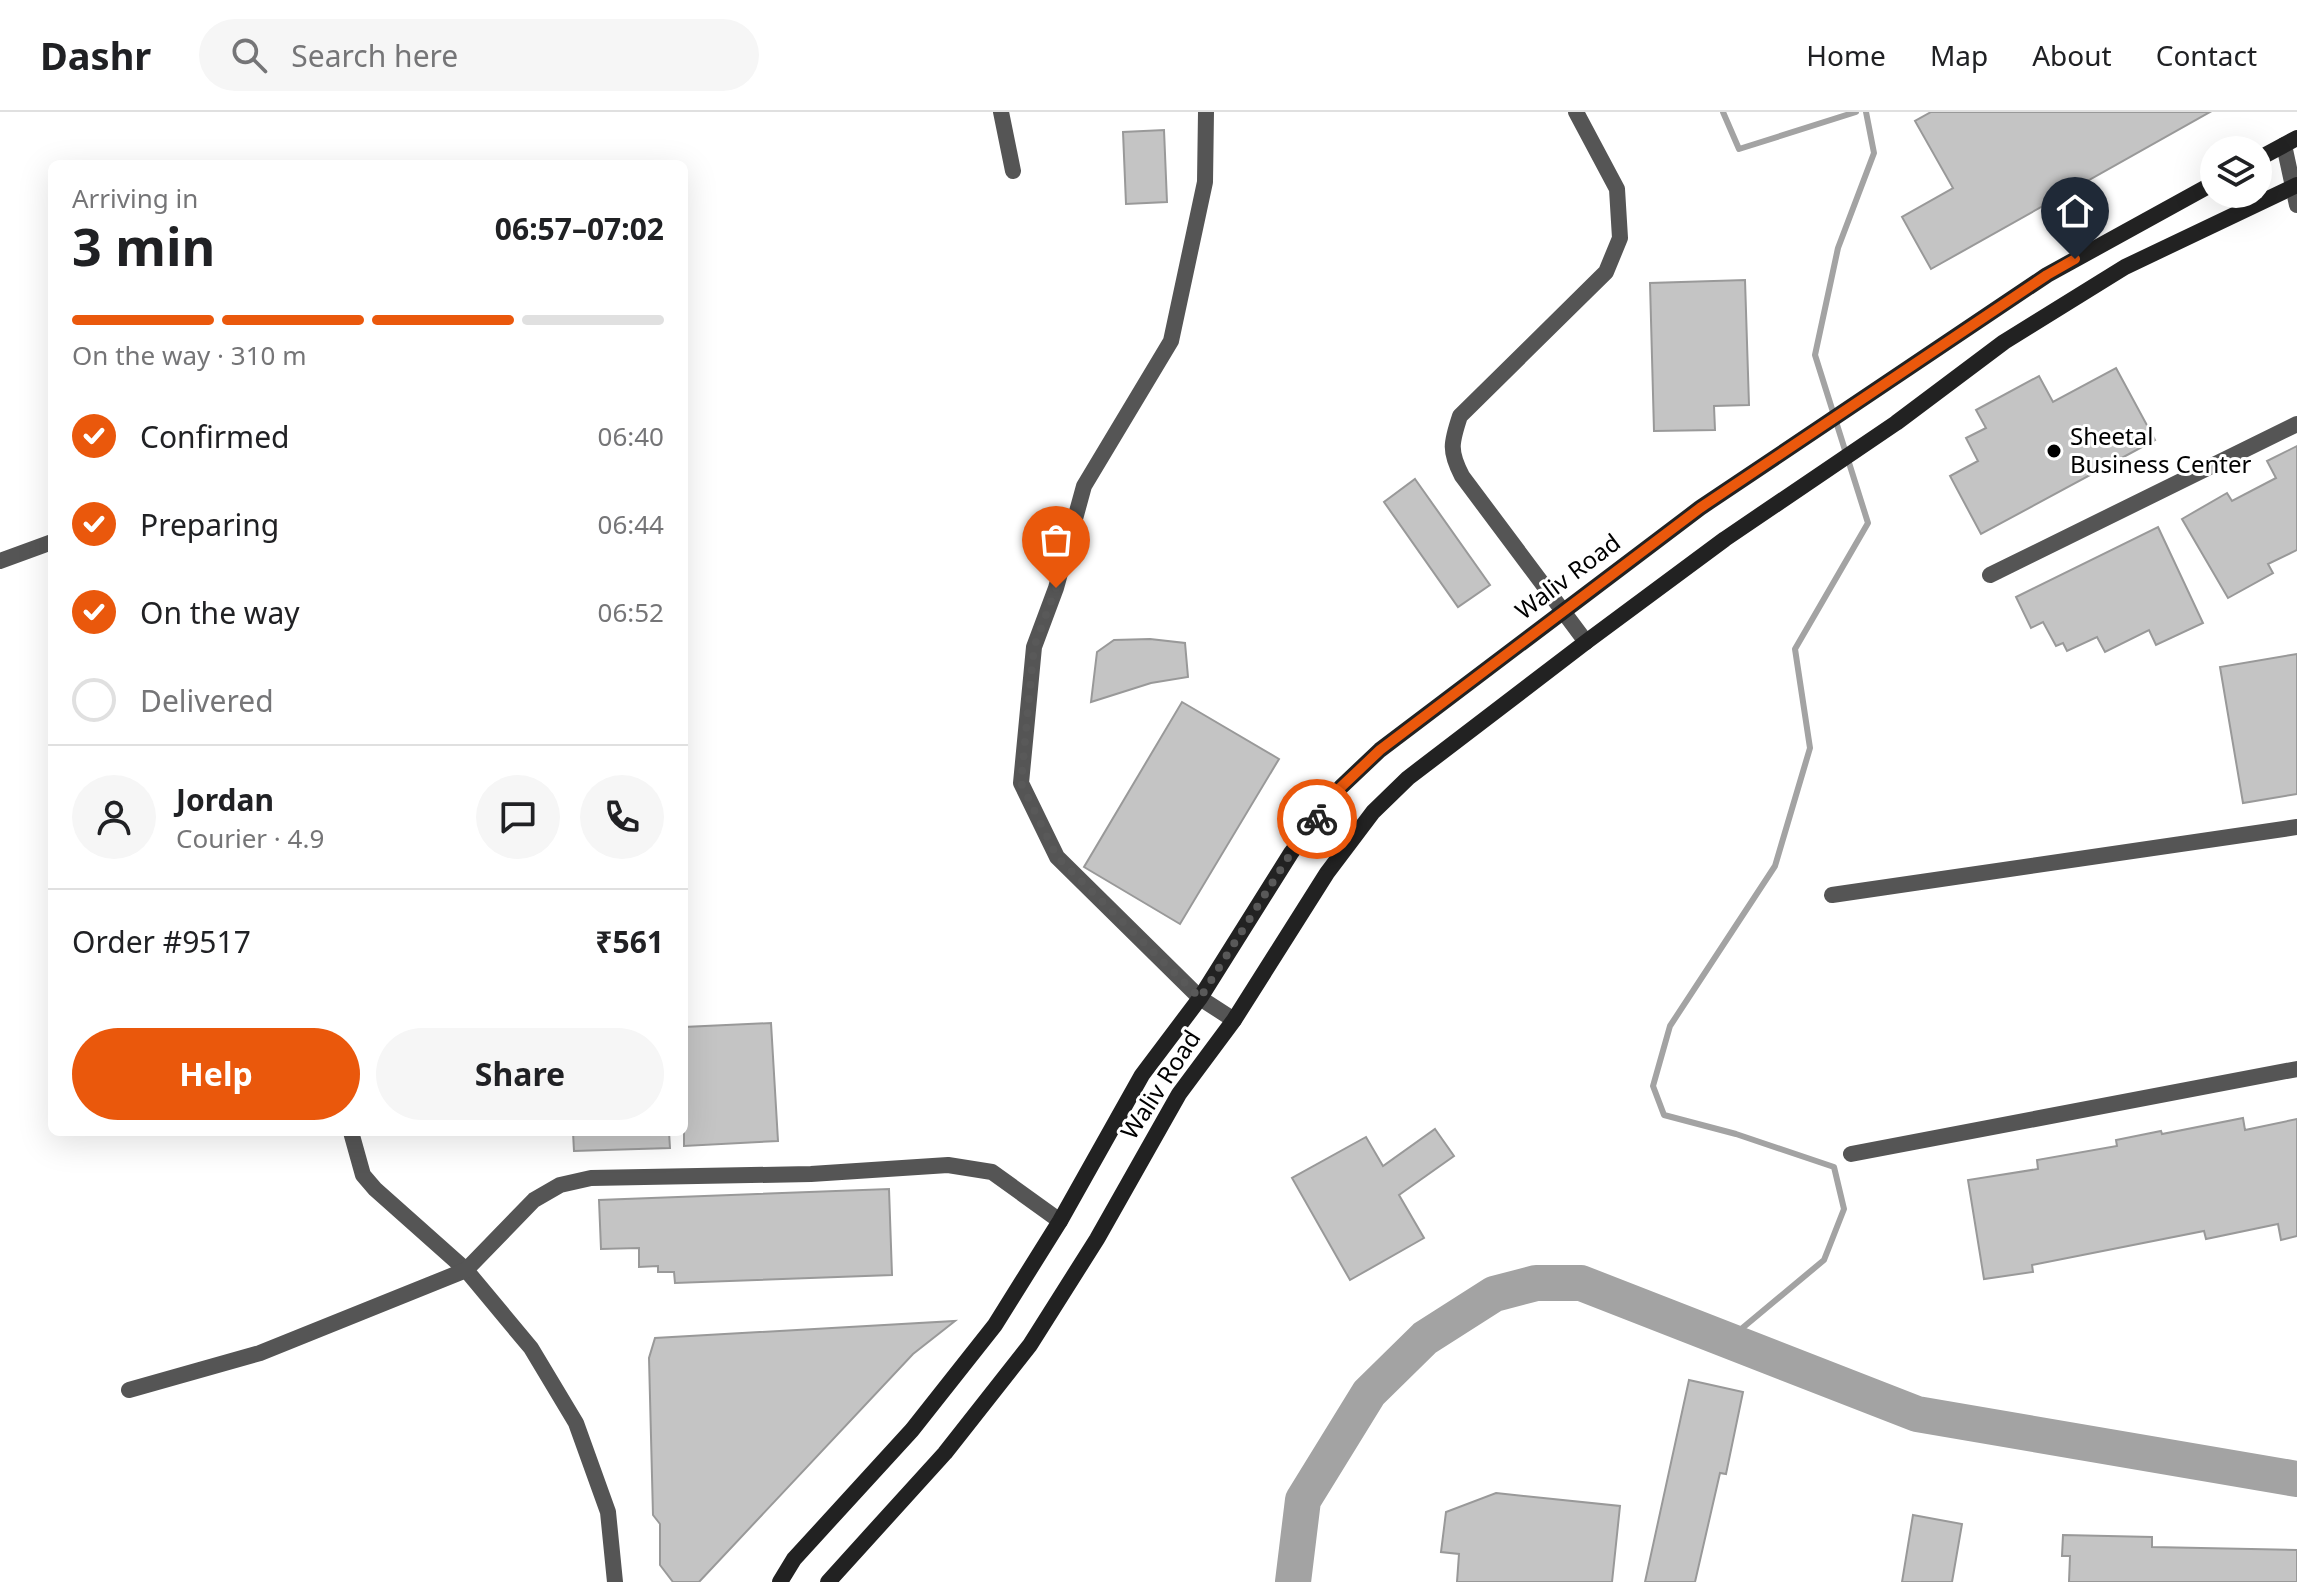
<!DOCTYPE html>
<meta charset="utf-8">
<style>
body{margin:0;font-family:"Noto Sans",sans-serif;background:#f6f6f6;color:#202124;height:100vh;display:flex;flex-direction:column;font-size:30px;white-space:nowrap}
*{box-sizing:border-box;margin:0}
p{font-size:26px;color:#757577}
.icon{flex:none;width:44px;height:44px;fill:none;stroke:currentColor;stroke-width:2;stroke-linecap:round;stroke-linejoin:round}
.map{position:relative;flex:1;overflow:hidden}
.side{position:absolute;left:48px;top:48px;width:640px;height:976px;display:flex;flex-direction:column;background:#fff;border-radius:12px;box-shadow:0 8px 32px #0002}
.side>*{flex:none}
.controls{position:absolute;left:2200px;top:24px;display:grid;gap:16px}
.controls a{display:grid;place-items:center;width:72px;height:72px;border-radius:50%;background:#fff;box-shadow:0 8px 32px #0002;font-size:40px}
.pin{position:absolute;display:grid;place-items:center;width:68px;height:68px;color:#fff;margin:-82px -34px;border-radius:50% 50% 50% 0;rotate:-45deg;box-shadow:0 0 8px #0007}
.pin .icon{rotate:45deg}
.courier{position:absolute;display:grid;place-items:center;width:80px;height:80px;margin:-40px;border:6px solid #ea580c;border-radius:50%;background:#fff;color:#222;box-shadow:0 2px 10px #0007}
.overview em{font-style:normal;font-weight:700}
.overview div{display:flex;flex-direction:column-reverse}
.overview{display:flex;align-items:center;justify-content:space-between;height:136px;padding:0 24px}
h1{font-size:52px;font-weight:700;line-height:60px}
.bar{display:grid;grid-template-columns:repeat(4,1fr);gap:12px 8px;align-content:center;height:96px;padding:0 24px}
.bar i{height:10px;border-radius:6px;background:#e0e0e0}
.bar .current{background:#ea580c}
.bar p{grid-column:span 4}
.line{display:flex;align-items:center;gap:20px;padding:0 24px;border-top:2px solid #e0e0e0}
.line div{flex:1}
.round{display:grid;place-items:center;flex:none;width:84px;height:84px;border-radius:42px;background:#f6f6f6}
ol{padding:0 24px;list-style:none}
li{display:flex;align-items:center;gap:24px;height:88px}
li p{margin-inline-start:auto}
li .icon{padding:8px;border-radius:50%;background:#ea580c;color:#fff;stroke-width:4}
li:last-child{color:#757577}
li i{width:44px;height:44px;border:4px solid #e0e0e0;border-radius:50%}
.action{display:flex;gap:16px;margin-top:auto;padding:16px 24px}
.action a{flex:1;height:92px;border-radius:48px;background:#ea580c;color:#fff;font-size:32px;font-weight:700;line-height:92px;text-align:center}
.action a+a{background:#f6f6f6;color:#202124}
header{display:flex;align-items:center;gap:48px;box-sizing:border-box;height:112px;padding:0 40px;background:#fff;border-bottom:2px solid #e0e0e0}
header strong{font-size:38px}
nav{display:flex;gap:44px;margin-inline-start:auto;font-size:28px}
.search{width:560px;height:72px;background:#f6f6f6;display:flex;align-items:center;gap:20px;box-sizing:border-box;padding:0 28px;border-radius:44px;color:#757577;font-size:30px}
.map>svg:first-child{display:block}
</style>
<header>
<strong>Dashr</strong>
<div class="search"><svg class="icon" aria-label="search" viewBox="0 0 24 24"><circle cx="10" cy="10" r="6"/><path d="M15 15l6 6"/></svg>Search here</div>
<nav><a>Home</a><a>Map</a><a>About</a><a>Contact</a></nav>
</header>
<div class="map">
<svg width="2297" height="1470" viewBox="0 0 2297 1470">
<rect width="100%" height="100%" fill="#fff"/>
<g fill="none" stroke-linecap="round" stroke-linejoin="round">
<g stroke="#a3a3a3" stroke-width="6">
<path d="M1723,0L1739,37L1856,0"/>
<path d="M1728,1228L1824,1148L1844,1097L1834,1055L1736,1022L1664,1003L1653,974L1670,914L1775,754L1810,636L1795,537L1868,411L1815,243L1838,136L1874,41L1866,0"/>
</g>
<path stroke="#a3a3a3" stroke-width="36" d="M1293,1470L1303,1388L1369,1281L1425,1226L1494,1182L1536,1171H1581L1917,1302L2297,1367"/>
</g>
<g fill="#c4c4c4" stroke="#999" stroke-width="2">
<path d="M1931,0H2210L1931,157L1902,105L1953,76L1915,9Z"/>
<path d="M1164,18L1167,90L1126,92L1123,20Z"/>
<path d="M1745,168L1749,293L1714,294L1715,318L1654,319L1650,171Z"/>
<path d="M2116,256L2155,328L1981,422L1950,364L1978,349L1966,326L1986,316L1976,298L2039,264L2053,290Z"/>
<path d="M2297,334V438L2268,452L2273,461L2228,486L2182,407L2227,381L2232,389L2276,366L2267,349Z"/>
<path d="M1415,367L1490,473L1458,495L1384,390Z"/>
<path d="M2158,415L2203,511L2156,533L2149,518L2105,540L2097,525L2067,539L2063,531L2056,534L2043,510L2031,516L2016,485Z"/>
<path d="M1150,527L1185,531L1188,565L1151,571L1091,590L1097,540L1114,528Z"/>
<path d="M2297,542V682L2243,691L2220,555Z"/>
<path d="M1182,590L1279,647L1180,812L1084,755Z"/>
<path d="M771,911L778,1029L684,1034V915Z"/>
<path d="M2243,1006L2245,1018L2297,1007V1124L2281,1128L2278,1112L2206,1127L2204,1119L2032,1153L2033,1160L1984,1167L1968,1068L2038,1057L2037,1048L2117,1034L2116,1028L2161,1019L2162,1022Z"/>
<path d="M1435,1017L1454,1044L1399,1083L1424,1126L1350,1168L1292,1066L1366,1025L1383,1054Z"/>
<path d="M573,1020H669L670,1036L574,1039Z"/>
<path d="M889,1077L892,1163L675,1171L674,1160H658V1154L639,1155V1136L601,1137L599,1088Z"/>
<path d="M955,1209L913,1242L699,1470H673L660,1453V1412L653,1403L649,1246L655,1226Z"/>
<path d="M1689,1268L1743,1280L1726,1362L1720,1361L1695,1470H1645Z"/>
<path d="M1496,1381L1620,1394L1612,1470H1457L1459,1442L1441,1440L1446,1400Z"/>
<path d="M1913,1403L1962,1412L1952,1470H1902Z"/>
<path d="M2063,1423L2152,1425V1435L2297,1438V1470H2069L2070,1444H2062Z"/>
</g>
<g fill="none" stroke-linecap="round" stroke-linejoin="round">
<g stroke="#555" stroke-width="16">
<path d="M1001,0L1013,59"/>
<path d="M1576,0L1617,77L1620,126L1606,160L1460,304C1451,331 1449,339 1462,364L1586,530"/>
<path d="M2284,33L2297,93"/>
<path d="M0,449L52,430"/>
<path d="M1990,463L2297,312"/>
<path d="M1832,783L2297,715"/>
<path d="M351,1020L363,1063L375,1077L466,1158L531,1236L576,1311L608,1400L615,1470"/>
<path d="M1851,1042L2297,957"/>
<path d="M129,1278L260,1241L466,1158L534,1088L560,1073L591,1066L811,1062L948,1053L992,1060L1060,1109"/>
</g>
<path stroke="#555" stroke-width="16" d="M1206,0L1205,70L1171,229L1084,374L1056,476L1034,535L1021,671L1057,745L1200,886L1234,908"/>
<g stroke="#222" stroke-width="16">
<path d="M2258,47L2297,26"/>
<path d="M780,1470L794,1447L912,1318L995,1213L1060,1109L1142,963L1200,886L1291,741L1341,675L1380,638L1700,396L2047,163L2214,71"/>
<path d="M828,1470L945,1341L1030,1233L1097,1127L1179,982L1234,908L1327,761L1373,700L1408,666L1586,530L1725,427L1896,311L2004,230L2125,155L2297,73"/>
</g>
</g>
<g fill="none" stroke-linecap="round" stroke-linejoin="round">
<path stroke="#595959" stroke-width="8" stroke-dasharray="0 14.4" d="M1056,476L1034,535L1021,671L1057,745L1200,886L1291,741L1317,707"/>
<path stroke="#ea580c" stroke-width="10" d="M1317,707L1341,675L1380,638L1700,396L2047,163L2075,147"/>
</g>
<circle fill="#000" stroke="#fff" stroke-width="3" cx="2054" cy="339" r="8"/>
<g text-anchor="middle" stroke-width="6" stroke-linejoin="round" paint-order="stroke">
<g font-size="24" fill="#000" stroke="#fff" text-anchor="start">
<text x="2070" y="333">Sheetal<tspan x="2070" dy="28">Business Center</tspan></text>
</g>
<g font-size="24" fill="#000" stroke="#fff">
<text transform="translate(1568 465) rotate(-37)" y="8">Waliv Road</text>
<text transform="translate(1161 973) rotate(-57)" y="8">Waliv Road</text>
</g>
</g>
</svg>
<div class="controls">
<a><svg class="icon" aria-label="layers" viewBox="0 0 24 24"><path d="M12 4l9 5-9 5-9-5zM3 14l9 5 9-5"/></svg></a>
</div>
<div class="pin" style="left:1056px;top:476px;background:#ea580c"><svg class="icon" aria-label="bag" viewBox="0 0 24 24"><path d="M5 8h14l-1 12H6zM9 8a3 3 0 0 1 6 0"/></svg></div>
<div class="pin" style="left:2075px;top:147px;background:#1f2937"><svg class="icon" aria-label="home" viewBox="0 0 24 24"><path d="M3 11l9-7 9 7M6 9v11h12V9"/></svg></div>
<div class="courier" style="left:1317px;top:707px"><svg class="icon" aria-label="bike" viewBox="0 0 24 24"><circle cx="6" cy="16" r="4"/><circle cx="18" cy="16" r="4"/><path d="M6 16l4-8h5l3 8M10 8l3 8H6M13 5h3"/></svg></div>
<section class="side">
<div class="overview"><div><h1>3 min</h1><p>Arriving in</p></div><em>06:57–07:02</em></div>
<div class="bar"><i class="current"></i><i class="current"></i><i class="current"></i><i></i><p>On the way · 310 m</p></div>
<ol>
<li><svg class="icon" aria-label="check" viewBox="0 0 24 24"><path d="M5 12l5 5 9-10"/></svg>Confirmed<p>06:40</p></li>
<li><svg class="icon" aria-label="check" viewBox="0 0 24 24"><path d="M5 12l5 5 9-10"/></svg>Preparing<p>06:44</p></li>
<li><svg class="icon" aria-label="check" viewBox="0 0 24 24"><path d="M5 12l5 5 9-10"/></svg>On the way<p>06:52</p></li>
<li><i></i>Delivered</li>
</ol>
<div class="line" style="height:144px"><a class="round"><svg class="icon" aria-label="person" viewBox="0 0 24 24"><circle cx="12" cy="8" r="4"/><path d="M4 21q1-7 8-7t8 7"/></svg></a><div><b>Jordan</b><p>Courier · 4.9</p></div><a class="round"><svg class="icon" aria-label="chat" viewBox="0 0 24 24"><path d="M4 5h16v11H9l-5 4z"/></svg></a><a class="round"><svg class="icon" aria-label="phone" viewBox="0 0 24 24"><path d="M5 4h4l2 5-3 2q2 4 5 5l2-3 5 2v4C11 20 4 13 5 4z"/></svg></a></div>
<div class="line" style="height:104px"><div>Order #9517</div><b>₹561</b></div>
<div class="action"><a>Help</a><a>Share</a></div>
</section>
</div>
